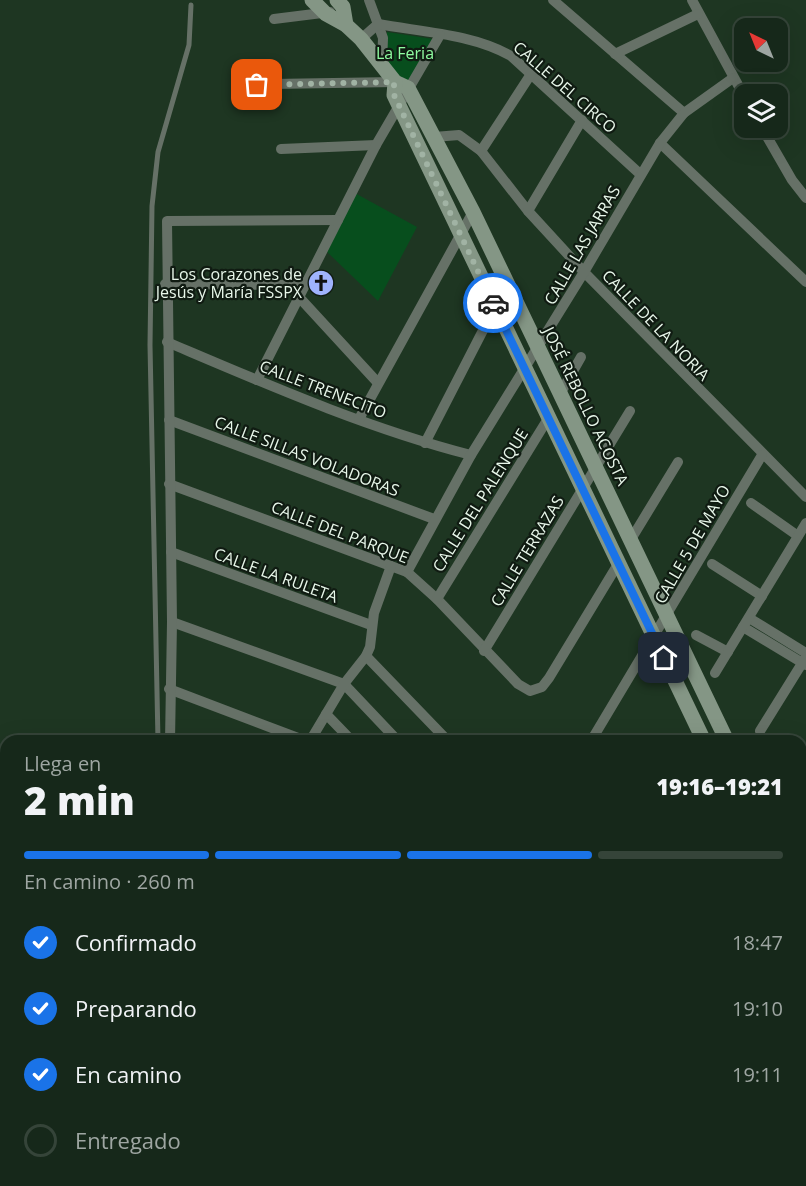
<!DOCTYPE html>
<html lang="es">
<meta charset="utf-8">
<style>
body{margin:0;font-family:"Open Sans",sans-serif;background:#233427;color:#f1f3f6;height:100vh;display:flex;flex-direction:column;font-size:22px;white-space:nowrap}
*{box-sizing:border-box;margin:0}
p{font-size:20px;color:#9ea6a2}
.icon{flex:none;width:33px;height:33px;fill:none;stroke:currentColor;stroke-width:2;stroke-linecap:round;stroke-linejoin:round}
.map{position:relative;flex:1;overflow:hidden}
.side{position:absolute;left:0px;top:735px;width:807px;height:452px;display:flex;flex-direction:column;background:#16281a;border-radius:18px 18px 0 0;box-shadow:0 6px 24px #0002,0 0 0 2px #354439}
.side>*{flex:none}
.needle{width:39px;rotate:317deg}
.buttons{position:absolute;left:734px;top:18px;display:grid;gap:12px}
.buttons a{display:grid;place-items:center;width:54px;height:54px;border-radius:12px;background:#16281a;box-shadow:0 6px 24px #0002,0 0 0 2px #354439;font-size:30px}
.pin{position:absolute;display:grid;place-items:center;width:51px;height:51px;color:#fff;margin:-26px;border-radius:12px;box-shadow:0 3px 9px #0006}
.courier{position:absolute;display:grid;place-items:center;width:60px;height:60px;margin:-30px;border:4px solid #1a73e8;border-radius:50%;background:#fff;color:#222;box-shadow:0 2px 8px #0007}
.headline em{font-style:normal;font-weight:800}
.headline div{display:flex;flex-direction:column-reverse}
.headline{display:flex;align-items:center;justify-content:space-between;height:102px;padding:0 24px}
h1{font-size:39px;font-weight:800;line-height:45px}
.bar{display:grid;grid-template-columns:repeat(4,1fr);gap:9px 6px;align-content:center;height:72px;padding:0 24px}
.bar i{height:8px;border-radius:4px;background:#354439}
.bar .active{background:#1a73e8}
.bar p{grid-column:span 4}
ol{padding:0 24px;list-style:none}
li{display:flex;align-items:center;gap:18px;height:66px}
li p{margin-inline-start:auto}
li .icon{padding:6px;border-radius:50%;background:#1a73e8;color:#fff;stroke-width:4}
li:last-child{color:#9ea6a2}
li i{width:33px;height:33px;border:3px solid #354439;border-radius:50%}
.map>svg:first-child{display:block}
</style>
<div class="map">
<svg width="806" height="1186" viewBox="0 0 806 1186">
<rect width="100%" height="100%" fill="#1e3622"/>
<g fill="#074e1d">
<path d="M387,32L433,39L407,83C385,71 387,54 387,32Z"/>
<path d="M353,192L417,227L378,301L324,249Z"/>
<path d="M0,830L6,832V899L0,897Z"/>
</g>
<g fill="none" stroke-linecap="round" stroke-linejoin="round">
<g stroke="#667167" stroke-width="5">
<path d="M257,85L272,84"/>
<path d="M158,741L150,345L152,206L158,152L189,45L191,5"/>
<path d="M0,782L6,785"/>
</g>
<g stroke="#667167" stroke-width="10">
<path d="M369,0L383,38L382,65"/>
<path d="M553,0L684,113"/>
<path d="M692,0L744,96"/>
<path d="M274,19L330,12"/>
<path d="M361,39L378,24C422,32 472,34 511,56L640,174"/>
<path d="M615,54L698,14"/>
<path d="M272,84L395,82"/>
<path d="M762,128L792,180L806,198"/>
<path d="M434,137L459,135L481,151L528,211L584,272L806,497"/>
<path d="M660,143L806,282"/>
<path d="M281,149L376,145"/>
<path d="M481,151L531,74"/>
<path d="M528,211L582,120"/>
<path d="M165,284L304,285"/>
<path d="M298,296L378,383"/>
<path d="M167,342C266,384 366,428 471,455"/>
<path d="M257,380L376,145L440,35"/>
<path d="M560,394L581,357"/>
<path d="M359,419L473,212"/>
<path d="M169,420L434,519"/>
<path d="M425,443L495,307"/>
<path d="M169,484L407,572L437,599L518,684L530,691L542,687L549,678L618,564"/>
<path d="M751,503L798,536"/>
<path d="M630,541L678,462"/>
<path d="M171,552L371,625"/>
<path d="M712,564L762,596"/>
<path d="M407,572L471,455L584,272L660,143L684,113L733,78"/>
<path d="M437,599L549,417"/>
<path d="M749,618L806,653"/>
<path d="M172,622L344,684L398,741"/>
<path d="M743,627L806,665"/>
<path d="M696,635L728,652"/>
<path d="M484,651L630,411"/>
<path d="M366,656L448,741"/>
<path d="M715,673L806,523"/>
<path d="M169,689L306,741"/>
<path d="M326,714L352,741"/>
<path d="M760,731L806,657"/>
<path d="M170,741L172,622L167,221L338,220"/>
<path d="M310,741L344,684L366,656L370,647L374,613L391,566"/>
<path d="M591,741L762,455"/>
<path d="M405,1180V1186"/>
<path d="M46,1186L50,1180"/>
<path d="M88,1186V1180"/>
<path d="M333,1186L336,1180"/>
<path d="M592,1186L595,1180"/>
</g>
<g stroke="#849685" stroke-width="15">
<path d="M312,0L326,14L346,25L361,39L395,82L408,88L473,212L727,741"/>
<path d="M337,0L343,7L346,25"/>
<path d="M395,82L394,95L704,741"/>
<path d="M801,897L806,907"/>
<path d="M801,942L806,953"/>
<path d="M801,1112H806"/>
<path d="M801,1124L806,1125"/>
<path d="M705,1180L728,1186"/>
<path d="M758,1180L803,1186"/>
</g>
<g stroke="#afccb2" stroke-width="18">
<path d="M0,824L6,827"/>
<path d="M0,899L6,901"/>
<path d="M801,1141L806,1142"/>
<path d="M801,1154H806"/>
</g>
</g>
<g fill="none" stroke-linecap="round" stroke-linejoin="round">
<path stroke="#a1b3a4" stroke-width="6" stroke-dasharray="0 10.8" d="M257,85L394,82V95L493,303"/>
<path stroke="#1a73e8" stroke-width="8" d="M493,303L664,658"/>
</g>
<defs>
<g id="church-disc" transform="scale(1.35)"><circle r="9.5" fill="#9fb3fd" stroke="#101b12"/><path d="M-1.2-6h2.4v3.5h3.3v2.4h-3.3V6h-2.4V-.1h-3.3v-2.4h3.3Z" fill="#111"/></g>
</defs>
<g fill-rule="evenodd">
<use href="#church-disc" x="321" y="283"/>
</g>
<g text-anchor="middle" stroke-width="4.5" stroke-linejoin="round" paint-order="stroke">
<g font-size="16" fill="#8efba0" stroke="#101b12">
<text x="405" y="59">La Feria</text>
</g>
<g font-size="16" fill="#e8f7ea" stroke="#101b12">
<text transform="translate(565 87) rotate(41)" y="6">CALLE DEL CIRCO</text>
<text transform="translate(582 245) rotate(-60)" y="6">CALLE LAS JARRAS</text>
<text transform="translate(656 325) rotate(46)" y="6">CALLE DE LA NORIA</text>
<text transform="translate(323 389) rotate(21)" y="6">CALLE TRENECITO</text>
<text transform="translate(586 406) rotate(64)" y="6">JOSÉ REBOLLO ACOSTA</text>
<text transform="translate(307 456) rotate(21)" y="6">CALLE SILLAS VOLADORAS</text>
<text transform="translate(480 500) rotate(-58)" y="6">CALLE DEL PALENQUE</text>
<text transform="translate(340 532) rotate(21)" y="6">CALLE DEL PARQUE</text>
<text transform="translate(692 544) rotate(-60)" y="6">CALLE 5 DE MAYO</text>
<text transform="translate(527 551) rotate(-59)" y="6">CALLE TERRAZAS</text>
<text transform="translate(276 575) rotate(20)" y="6">CALLE LA RULETA</text>
</g>
<g font-size="16" fill="#e8f7ea" stroke="#101b12" text-anchor="end">
<text x="302" y="280">Los Corazones de<tspan x="302" dy="18">Jesús y María FSSPX</tspan></text>
</g>
</g>
</svg>
<div class="buttons">
<a><svg class="needle" viewBox="-14 -14 28 28"><path d="M0-13l5 13h-10z" fill="#e53935"/><path d="M0 13l5-13h-10z" fill="#9ea6a2"/></svg></a>
<a><svg class="icon" aria-label="layers" viewBox="0 0 24 24"><path d="M12 4l9 5-9 5-9-5zM3 14l9 5 9-5"/></svg></a>
</div>
<div class="pin" style="left:257px;top:85px;background:#ea580c"><svg class="icon" aria-label="bag" viewBox="0 0 24 24"><path d="M5 8h14l-1 12H6zM9 8a3 3 0 0 1 6 0"/></svg></div>
<div class="pin" style="left:664px;top:658px;background:#1f2937"><svg class="icon" aria-label="home" viewBox="0 0 24 24"><path d="M3 11l9-7 9 7M6 9v11h12V9"/></svg></div>
<div class="courier" style="left:493px;top:303px"><svg class="icon" aria-label="car" viewBox="0 0 24 24"><path d="M5 17H2v-5l4-1 3-4h7l3 4 3 1v5h-3M9 17h6M6 11h13"/><circle cx="7" cy="17" r="2"/><circle cx="17" cy="17" r="2"/></svg></div>
<section class="side">
<div class="headline"><div><h1>2 min</h1><p>Llega en</p></div><em>19:16–19:21</em></div>
<div class="bar"><i class="active"></i><i class="active"></i><i class="active"></i><i></i><p>En camino · 260 m</p></div>
<ol>
<li><svg class="icon" aria-label="check" viewBox="0 0 24 24"><path d="M5 12l5 5 9-10"/></svg>Confirmado<p>18:47</p></li>
<li><svg class="icon" aria-label="check" viewBox="0 0 24 24"><path d="M5 12l5 5 9-10"/></svg>Preparando<p>19:10</p></li>
<li><svg class="icon" aria-label="check" viewBox="0 0 24 24"><path d="M5 12l5 5 9-10"/></svg>En camino<p>19:11</p></li>
<li><i></i>Entregado</li>
</ol>
</section>
</div>
